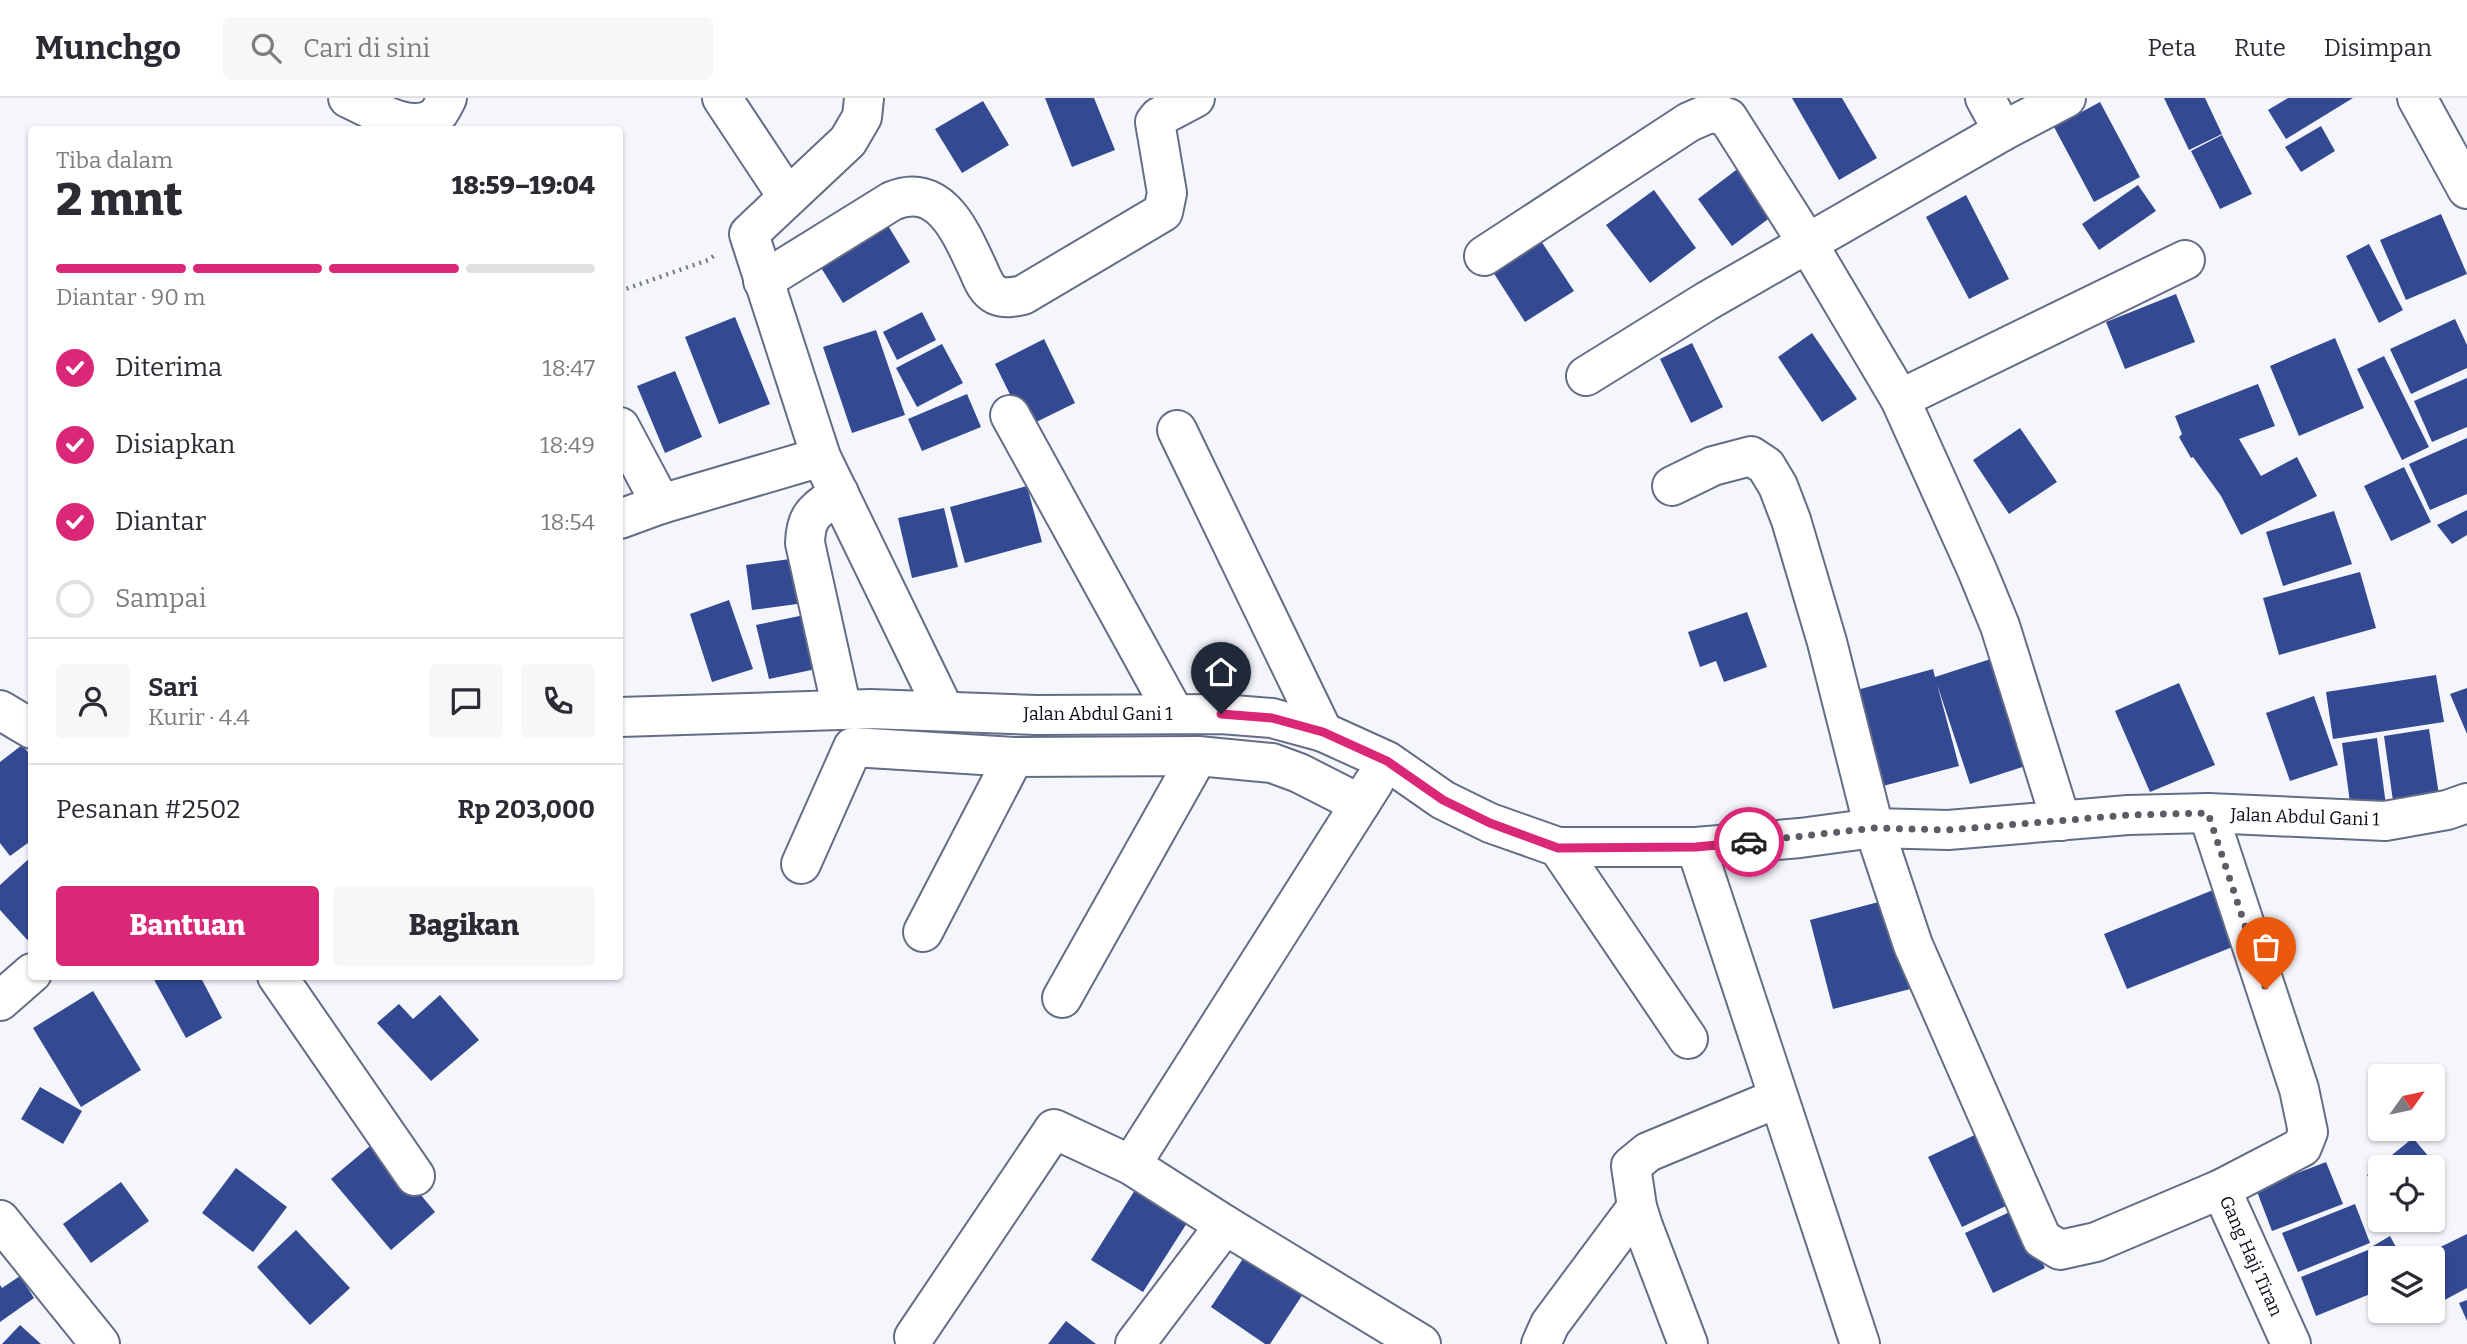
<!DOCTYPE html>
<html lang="id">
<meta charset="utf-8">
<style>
body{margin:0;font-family:Bitter,serif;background:#f7f7f7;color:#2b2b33;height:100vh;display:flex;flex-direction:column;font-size:26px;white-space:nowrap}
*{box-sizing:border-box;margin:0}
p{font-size:23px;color:#7c7c81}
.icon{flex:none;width:38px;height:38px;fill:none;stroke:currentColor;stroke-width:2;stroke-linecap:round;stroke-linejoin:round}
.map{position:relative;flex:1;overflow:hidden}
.side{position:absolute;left:28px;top:28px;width:595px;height:854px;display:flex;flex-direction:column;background:#fff;border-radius:7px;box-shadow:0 2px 5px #0004}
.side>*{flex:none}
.needle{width:46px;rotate:57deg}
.fabs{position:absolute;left:2368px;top:966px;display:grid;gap:14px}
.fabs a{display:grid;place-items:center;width:77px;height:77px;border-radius:7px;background:#fff;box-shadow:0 2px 5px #0004;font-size:35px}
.pin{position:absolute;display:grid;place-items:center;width:60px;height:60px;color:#fff;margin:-72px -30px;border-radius:50% 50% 50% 0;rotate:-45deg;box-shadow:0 0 7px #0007}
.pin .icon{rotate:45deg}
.courier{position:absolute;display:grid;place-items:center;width:70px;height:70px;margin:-35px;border:5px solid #db2777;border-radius:50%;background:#fff;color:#222;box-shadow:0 2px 9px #0007}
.overview em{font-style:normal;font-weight:800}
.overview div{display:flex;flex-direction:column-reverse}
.overview{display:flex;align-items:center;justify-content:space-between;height:119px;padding:0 28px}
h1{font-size:46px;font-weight:800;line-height:52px}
.bar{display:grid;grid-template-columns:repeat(4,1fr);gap:10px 7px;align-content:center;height:84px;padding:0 28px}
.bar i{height:9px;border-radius:5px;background:#e1e1e2}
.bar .selected{background:#db2777}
.bar p{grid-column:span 4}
.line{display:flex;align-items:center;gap:18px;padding:0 28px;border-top:2px solid #e1e1e2}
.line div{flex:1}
.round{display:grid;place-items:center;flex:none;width:74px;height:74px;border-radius:7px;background:#f7f7f7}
ol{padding:0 28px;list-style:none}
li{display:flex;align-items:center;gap:21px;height:77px}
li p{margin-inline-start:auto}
li .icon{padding:7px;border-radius:50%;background:#db2777;color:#fff;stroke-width:4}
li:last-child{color:#7c7c81}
li i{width:38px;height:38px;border:4px solid #e1e1e2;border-radius:50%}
.cta{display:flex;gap:14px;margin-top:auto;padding:14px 28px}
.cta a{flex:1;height:80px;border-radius:7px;background:#db2777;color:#fff;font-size:28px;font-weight:800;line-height:80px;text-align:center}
.cta a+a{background:#f7f7f7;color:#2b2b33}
header{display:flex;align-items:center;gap:42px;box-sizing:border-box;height:98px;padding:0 35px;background:#fff;border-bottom:2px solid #e1e1e2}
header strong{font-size:33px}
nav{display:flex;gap:38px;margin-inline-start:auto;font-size:24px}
.search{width:490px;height:63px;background:#f7f7f7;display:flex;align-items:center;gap:18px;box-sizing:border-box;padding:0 24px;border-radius:7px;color:#7c7c81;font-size:26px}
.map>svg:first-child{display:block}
</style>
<header>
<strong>Munchgo</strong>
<div class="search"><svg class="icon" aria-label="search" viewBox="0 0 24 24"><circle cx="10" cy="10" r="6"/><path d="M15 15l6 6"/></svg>Cari di sini</div>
<nav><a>Peta</a><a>Rute</a><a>Disimpan</a></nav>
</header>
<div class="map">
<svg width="2467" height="1246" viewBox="0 0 2467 1246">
<rect width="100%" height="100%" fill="#f4f6fc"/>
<g fill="#334991">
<path d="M1045,0H1094L1115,52L1072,69Z"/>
<path d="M1792,0H1842L1877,60L1839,82Z"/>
<path d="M2164,0H2205L2222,36L2189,52Z"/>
<path d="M2288,0H2353L2286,41L2268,12Z"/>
<path d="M983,3L1009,47L962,75L935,31Z"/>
<path d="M2100,4L2140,79L2094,104L2054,29Z"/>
<path d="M2321,28L2335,53L2301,74L2285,49Z"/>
<path d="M2222,37L2252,96L2220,111L2191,53Z"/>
<path d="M1744,66L1779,113L1732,148L1698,101Z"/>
<path d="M2138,87L2156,113L2099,152L2082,126Z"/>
<path d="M1654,92L1696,150L1650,185L1606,127Z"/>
<path d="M1966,97L2009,181L1969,201L1926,119Z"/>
<path d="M2441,116L2467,176L2406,202L2380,142Z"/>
<path d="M887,126L910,164L843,205L820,168Z"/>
<path d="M1541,143L1574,193L1525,224L1493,174Z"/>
<path d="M2369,146L2403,212L2379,225L2346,158Z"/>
<path d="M2176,196L2195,244L2125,271L2106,224Z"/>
<path d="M922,214L936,242L897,262L883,234Z"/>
<path d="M735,219L770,306L719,326L685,239Z"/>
<path d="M2455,221L2467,247V270L2411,296L2390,251Z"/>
<path d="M876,232L905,317L852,335L823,249Z"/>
<path d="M1812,235L1857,301L1822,324L1778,259Z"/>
<path d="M2335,240L2364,310L2299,338L2270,268Z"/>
<path d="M1044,241L1075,305L1026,329L995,266Z"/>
<path d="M1692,245L1723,309L1691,325L1660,261Z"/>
<path d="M942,246L963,285L917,309L896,270Z"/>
<path d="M2384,258L2429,349L2402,362L2357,271Z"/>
<path d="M675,273L702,339L665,355L637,288Z"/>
<path d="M2467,280V329L2432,344L2414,303Z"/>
<path d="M2258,286L2275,328L2239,341L2261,378L2297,359L2317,398L2241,437L2221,398L2193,359L2191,360L2179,339L2182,336L2175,318Z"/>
<path d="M967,296L981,329L922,353L908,321Z"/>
<path d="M2020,330L2057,384L2009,416L1973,362Z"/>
<path d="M2467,340V396L2430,412L2409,366Z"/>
<path d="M2404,369L2431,424L2391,443L2364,388Z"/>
<path d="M1027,388L1042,444L965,465L950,409Z"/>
<path d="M944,410L958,469L912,480L898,420Z"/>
<path d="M2467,412V437L2452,446L2437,427Z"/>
<path d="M2334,413L2352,466L2283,488L2266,434Z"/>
<path d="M806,459L812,504L752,512L746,467Z"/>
<path d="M2360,474L2376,530L2279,557L2263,500Z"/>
<path d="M729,502L753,571L712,584L690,516Z"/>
<path d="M819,514L830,568L769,581L756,527Z"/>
<path d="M1747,514L1767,569L1724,584L1716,563L1700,569L1688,534Z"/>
<path d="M2003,557L2038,664L1970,686L1937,586L1959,668L1883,688L1857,592L1933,571L1935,579Z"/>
<path d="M2436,577L2444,624L2333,641L2326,594Z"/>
<path d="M2179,585L2215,667L2150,694L2115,613Z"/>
<path d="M2467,590V636L2450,596Z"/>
<path d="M2314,598L2338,667L2290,683L2266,615Z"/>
<path d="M2429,631L2439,697L2393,703L2384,638Z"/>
<path d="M2377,640L2386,707L2351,712L2342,645Z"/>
<path d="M22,647L32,659V742L10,758L0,745V664Z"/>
<path d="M32,758V847L0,812V787Z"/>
<path d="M2218,790L2240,846L2127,891L2104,836Z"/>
<path d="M1894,800L1918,889L1833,911L1810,822Z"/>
<path d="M152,878H200L222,920L186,940Z"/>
<path d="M93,893L141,972L81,1009L33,930Z"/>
<path d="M440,897L479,942L431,983L377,925L399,906L413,921Z"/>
<path d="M40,989L82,1013L63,1046L21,1021Z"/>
<path d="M1979,1035L2012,1105L1962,1129L1928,1059Z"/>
<path d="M2413,1040L2435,1066L2431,1069H2380V1092L2367,1077Z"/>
<path d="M376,1043L435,1114L391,1152L331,1081Z"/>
<path d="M2326,1064L2343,1106L2272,1133L2256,1091Z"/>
<path d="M236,1070L287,1109L253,1154L202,1115Z"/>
<path d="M121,1084L149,1123L91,1165L63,1126Z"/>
<path d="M1135,1092L1187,1125L1143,1194L1091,1162Z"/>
<path d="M2355,1106L2370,1145L2298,1174L2282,1135Z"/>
<path d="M2016,1111L2045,1170L1993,1195L1965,1135Z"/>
<path d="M296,1132L350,1190L310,1227L257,1169Z"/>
<path d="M2467,1136V1190L2439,1205L2432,1192V1160H2418Z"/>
<path d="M2390,1138L2402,1160H2379L2373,1148Z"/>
<path d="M1250,1150L1307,1190L1270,1246H1265L1211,1209Z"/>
<path d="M2368,1152L2380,1182V1192L2316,1218L2301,1179Z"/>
<path d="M20,1178L34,1200L0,1224V1187L2,1190Z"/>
<path d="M2467,1202V1223L2459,1205Z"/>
<path d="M1066,1223L1096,1246H1048Z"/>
<path d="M20,1227L41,1246H2Z"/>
</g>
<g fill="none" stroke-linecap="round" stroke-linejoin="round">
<g stroke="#646d85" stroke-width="42">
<g id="minor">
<path d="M348,0C371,10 411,37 435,19C440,15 444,6 447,0"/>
<path d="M722,0L787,98"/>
<path d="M864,0L862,19L848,43L749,136L821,359L944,612"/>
<path d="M1985,0L2003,33"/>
<path d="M2417,0L2467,91"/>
<path d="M1484,158L1689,24L1712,14L1728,20L1808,146L1900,301L1977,472L2000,528L2061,723"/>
<path d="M763,183L892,103C941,83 961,135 978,171C982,180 986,192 996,197C1005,201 1014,199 1023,197L1163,114L1167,95L1155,24L1159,19L1195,0"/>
<path d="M1586,278L1707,203L2003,33L2066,0"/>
<path d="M1900,301L2185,162"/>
<path d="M1010,317L1174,615"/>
<path d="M620,329L661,406"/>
<path d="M1177,332L1323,634"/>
<path d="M1672,388L1713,368L1751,358L1766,368L1778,388L1791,422L1827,544L1874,730L1913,847L2042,1141L2060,1152L2096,1144L2221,1091"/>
<path d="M839,395C816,413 806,415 805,445L842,612"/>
<path d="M620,421L661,406L821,359"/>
<path d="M0,612L32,631"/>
<path d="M620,619L870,611L1036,617L1221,616L1272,620L1323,634L1387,663L1443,702L1490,725L1558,749H1696L1800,740L1874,730L1948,732L2128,717L2208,715L2385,723L2447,712L2467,705"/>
<path d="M2208,715L2299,991L2308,1034L2302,1049L2221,1091L2291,1246"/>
<path d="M1558,749L1688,941"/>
<path d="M1696,749L1860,1246"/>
<path d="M801,766L853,649L1014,659L1198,658L1272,665L1299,675L1360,706"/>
<path d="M923,834L1014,659"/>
<path d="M277,878L415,1078"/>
<path d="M1062,900L1198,658"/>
<path d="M0,903L32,875"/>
<path d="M1131,1067L1374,684"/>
<path d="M0,1122L100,1246"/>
<path d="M914,1239L1054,1031L1131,1067L1225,1127L1421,1246"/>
<path d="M1135,1246L1225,1127"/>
<path d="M1541,1246L1550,1226L1637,1109"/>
<path d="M1688,1246L1643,1128L1637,1109L1631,1068L1648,1054L1778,1000"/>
</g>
</g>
<path stroke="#767980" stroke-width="4.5" stroke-dasharray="2 5" stroke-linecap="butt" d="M620,193L708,162L715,157"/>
<use href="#minor" stroke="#fff" stroke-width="38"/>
</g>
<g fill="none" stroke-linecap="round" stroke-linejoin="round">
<path stroke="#5b5d65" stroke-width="7" stroke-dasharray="0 12.6" d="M1749,744L1874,730L1948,732L2128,717L2208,715L2266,891"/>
<path stroke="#db2777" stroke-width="9" d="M1221,616L1272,620L1323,634L1387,663L1443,702L1490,725L1558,750L1696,749L1749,744"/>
</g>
<g text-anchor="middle" stroke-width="7" stroke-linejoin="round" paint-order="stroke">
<g font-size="18" fill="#080b14" stroke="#fff">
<text x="1098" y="622">Jalan Abdul Gani 1</text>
<text transform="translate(2305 719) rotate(2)" y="6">Jalan Abdul Gani 1</text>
<text transform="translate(2251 1158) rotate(66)" y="6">Gang Haji Tiran</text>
</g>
</g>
</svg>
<div class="fabs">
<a><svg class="needle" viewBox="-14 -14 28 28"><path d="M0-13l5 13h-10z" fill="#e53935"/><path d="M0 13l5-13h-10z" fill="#7c7c81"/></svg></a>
<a><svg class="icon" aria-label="locate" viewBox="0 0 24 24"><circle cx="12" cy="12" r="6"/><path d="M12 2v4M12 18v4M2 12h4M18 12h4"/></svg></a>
<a><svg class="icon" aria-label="layers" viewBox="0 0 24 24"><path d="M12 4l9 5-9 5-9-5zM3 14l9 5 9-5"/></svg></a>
</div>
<div class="pin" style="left:2266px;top:891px;background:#ea580c"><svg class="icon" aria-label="bag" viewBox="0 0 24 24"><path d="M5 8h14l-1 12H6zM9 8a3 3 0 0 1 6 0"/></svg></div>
<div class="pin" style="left:1221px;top:616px;background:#1f2937"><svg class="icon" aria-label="home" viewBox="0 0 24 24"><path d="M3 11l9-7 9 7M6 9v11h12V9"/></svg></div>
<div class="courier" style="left:1749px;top:744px"><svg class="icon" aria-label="car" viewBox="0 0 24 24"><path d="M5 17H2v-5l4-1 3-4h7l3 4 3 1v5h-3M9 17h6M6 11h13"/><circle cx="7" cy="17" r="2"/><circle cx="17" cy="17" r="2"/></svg></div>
<section class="side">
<div class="overview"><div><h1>2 mnt</h1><p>Tiba dalam</p></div><em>18:59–19:04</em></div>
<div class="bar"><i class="selected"></i><i class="selected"></i><i class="selected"></i><i></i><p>Diantar · 90 m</p></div>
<ol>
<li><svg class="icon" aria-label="check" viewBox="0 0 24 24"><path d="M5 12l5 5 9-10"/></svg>Diterima<p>18:47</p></li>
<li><svg class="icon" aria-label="check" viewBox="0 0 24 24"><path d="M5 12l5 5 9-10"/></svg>Disiapkan<p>18:49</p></li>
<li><svg class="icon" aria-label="check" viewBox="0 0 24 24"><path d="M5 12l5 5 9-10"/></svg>Diantar<p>18:54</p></li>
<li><i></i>Sampai</li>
</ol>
<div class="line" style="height:126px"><a class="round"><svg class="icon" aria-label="person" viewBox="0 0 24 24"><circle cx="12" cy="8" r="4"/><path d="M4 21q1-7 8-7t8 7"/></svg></a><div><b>Sari</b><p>Kurir · 4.4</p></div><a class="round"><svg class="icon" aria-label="chat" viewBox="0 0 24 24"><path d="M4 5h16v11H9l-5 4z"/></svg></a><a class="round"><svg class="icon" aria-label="phone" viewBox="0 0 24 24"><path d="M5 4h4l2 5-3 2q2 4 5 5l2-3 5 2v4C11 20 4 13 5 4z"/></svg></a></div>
<div class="line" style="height:91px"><div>Pesanan #2502</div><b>Rp 203,000</b></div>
<div class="cta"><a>Bantuan</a><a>Bagikan</a></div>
</section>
</div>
